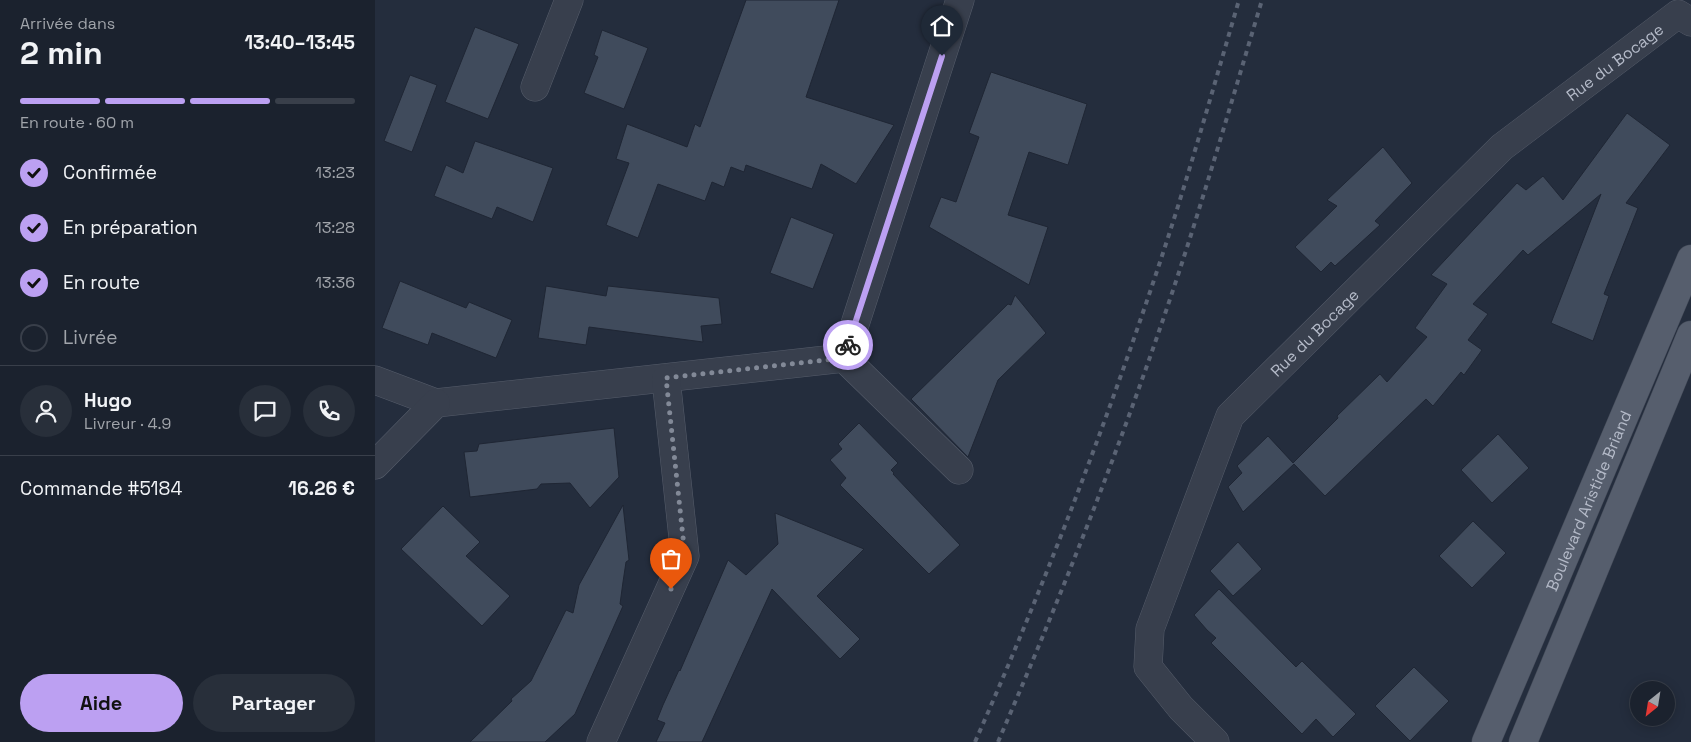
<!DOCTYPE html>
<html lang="fr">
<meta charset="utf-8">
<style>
body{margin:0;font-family:"Space Grotesk",sans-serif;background:#282f3a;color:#f1f3f6;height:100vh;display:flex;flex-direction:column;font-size:19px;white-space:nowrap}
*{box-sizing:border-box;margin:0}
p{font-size:16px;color:#a0a4aa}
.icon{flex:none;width:28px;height:28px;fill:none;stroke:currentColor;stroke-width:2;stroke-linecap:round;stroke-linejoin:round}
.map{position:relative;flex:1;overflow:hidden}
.drawer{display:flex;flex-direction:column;background:#1b222e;width:375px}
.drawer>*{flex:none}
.needle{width:32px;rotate:210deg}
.controls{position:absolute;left:1255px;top:681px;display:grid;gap:10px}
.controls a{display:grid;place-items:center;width:45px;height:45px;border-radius:50%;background:#1b222e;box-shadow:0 2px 12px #0003,0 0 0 1px #393f4a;font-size:25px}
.pin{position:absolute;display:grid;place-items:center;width:42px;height:42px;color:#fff;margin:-51px -21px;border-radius:50% 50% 50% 0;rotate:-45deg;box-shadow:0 0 5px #0007}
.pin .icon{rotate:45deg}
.courier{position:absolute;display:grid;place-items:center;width:50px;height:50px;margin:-25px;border:4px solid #bca0f2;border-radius:50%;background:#fff;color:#222;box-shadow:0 1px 6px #0007}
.head em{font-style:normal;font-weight:700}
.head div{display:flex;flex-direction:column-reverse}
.head{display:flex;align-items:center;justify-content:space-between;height:85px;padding:0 20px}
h1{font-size:32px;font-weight:700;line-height:38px}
.bar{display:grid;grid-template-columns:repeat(4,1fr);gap:8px 5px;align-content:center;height:60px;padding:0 20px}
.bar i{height:6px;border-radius:4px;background:#393f4a}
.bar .on{background:#bca0f2}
.bar p{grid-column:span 4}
.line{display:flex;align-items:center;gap:12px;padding:0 20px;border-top:1px solid #393f4a}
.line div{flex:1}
.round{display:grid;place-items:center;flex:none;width:52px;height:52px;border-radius:26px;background:#282f3a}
ol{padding:0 20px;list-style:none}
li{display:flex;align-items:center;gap:15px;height:55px}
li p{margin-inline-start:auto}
li .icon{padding:5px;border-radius:50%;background:#bca0f2;color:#111;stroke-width:4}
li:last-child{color:#a0a4aa}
li i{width:28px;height:28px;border:2px solid #393f4a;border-radius:50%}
.primary-button{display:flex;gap:10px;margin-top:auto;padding:10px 20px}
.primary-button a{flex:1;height:58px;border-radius:30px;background:#bca0f2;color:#111;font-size:20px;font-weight:700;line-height:58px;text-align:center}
.primary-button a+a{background:#282f3a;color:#f1f3f6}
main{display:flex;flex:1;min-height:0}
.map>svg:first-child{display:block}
</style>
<main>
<section class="drawer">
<div class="head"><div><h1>2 min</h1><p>Arrivée dans</p></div><em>13:40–13:45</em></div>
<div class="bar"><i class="on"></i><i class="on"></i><i class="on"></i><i></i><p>En route · 60 m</p></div>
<ol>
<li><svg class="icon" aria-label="check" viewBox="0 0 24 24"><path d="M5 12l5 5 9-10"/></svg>Confirmée<p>13:23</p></li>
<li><svg class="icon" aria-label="check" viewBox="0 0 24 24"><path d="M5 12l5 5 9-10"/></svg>En préparation<p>13:28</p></li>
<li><svg class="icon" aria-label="check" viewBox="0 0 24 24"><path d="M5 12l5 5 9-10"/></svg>En route<p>13:36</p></li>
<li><i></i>Livrée</li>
</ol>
<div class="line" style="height:90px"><a class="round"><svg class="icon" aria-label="person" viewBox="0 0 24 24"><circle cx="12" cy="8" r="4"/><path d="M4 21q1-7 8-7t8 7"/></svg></a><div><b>Hugo</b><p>Livreur · 4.9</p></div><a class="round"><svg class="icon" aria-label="chat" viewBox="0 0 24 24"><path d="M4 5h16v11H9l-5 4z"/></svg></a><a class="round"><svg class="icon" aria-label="phone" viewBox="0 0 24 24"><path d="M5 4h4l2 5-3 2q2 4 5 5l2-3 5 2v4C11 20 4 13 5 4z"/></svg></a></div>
<div class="line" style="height:65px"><div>Commande #5184</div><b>16.26 €</b></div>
<div class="primary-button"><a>Aide</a><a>Partager</a></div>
</section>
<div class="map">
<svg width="1316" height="742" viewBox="0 0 1316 742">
<rect width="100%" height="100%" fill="#242d3d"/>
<g fill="#404b5c" stroke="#1f2634">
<path d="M371,0H464L431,97L519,125L481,184L446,164L437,189L371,165L369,172L356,167L349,187L337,182L330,201L283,184L263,238L231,225L254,163L241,159L252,124L312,147L320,124L325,127Z"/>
<path d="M100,27L144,44L113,119L70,102Z"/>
<path d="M227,30L273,48L249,109L209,93L223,57L219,55Z"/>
<path d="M616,72L712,104L693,165L654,152L633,215L673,227L654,285L554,227L566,197L581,202L604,137L594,133Z"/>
<path d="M35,75L62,85L37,152L9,141Z"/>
<path d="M1252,113L1295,145L1251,203L1263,208L1229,294L1234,296L1218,341L1176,323L1226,194L1153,255L1148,250L1098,304L1113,314L1093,340L1107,350L1089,375L1086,372L1058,406L1051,399L950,496L919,464L868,512L853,487L867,473L862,466L893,436L918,463L963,418L962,416L1005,374L1012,382L1052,337L1040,328L1072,284L1056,275L1142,183L1151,190L1168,176L1188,200Z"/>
<path d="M100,141L178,168L158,222L122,207L117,219L59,196L71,165L88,173Z"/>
<path d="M1008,147L1037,183L1000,221L1005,225L960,266L956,262L946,272L920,247L962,206L952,200Z"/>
<path d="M416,217L459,234L438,289L395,273Z"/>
<path d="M25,281L91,308L94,302L137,320L121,358L57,333L53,345L7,328Z"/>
<path d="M171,286L231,296L233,286L344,298L347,324L326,326L328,342L214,327L211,345L163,338Z"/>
<path d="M640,295L671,333L623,380L593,457L536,399L633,304L636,305Z"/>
<path d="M484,423L523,463L516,470L519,473L518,474L585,545L554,574L465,485L471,478L455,460L467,449L463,444Z"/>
<path d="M239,428L244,477L215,508L195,483L166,484L162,489L95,497L89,452L102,451L104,444Z"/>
<path d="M1123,434L1154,468L1117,503L1086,470Z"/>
<path d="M248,505L254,560L251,562L248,582L245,604L248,606L200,714L170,742H95L137,701L136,699L156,681L191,610L198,613L204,585Z"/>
<path d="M68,506L105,542L91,556L135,596L107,626L26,549Z"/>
<path d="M400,513L489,549L442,596L485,639L465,659L397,589L327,742H281L290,723L282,720L288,705L304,670L305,671L353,560L371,575L403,544Z"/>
<path d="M1098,521L1131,553L1097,588L1064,556Z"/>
<path d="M863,542L887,569L858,596L835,571Z"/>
<path d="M844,589L921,667L927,661L981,714L958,737L941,719L927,734L836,643L841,638L832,630L819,615Z"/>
<path d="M1039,667L1074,701L1035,741L1000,706Z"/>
</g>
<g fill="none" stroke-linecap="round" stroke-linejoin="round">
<g stroke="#565d6b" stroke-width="29">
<g id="minor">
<path d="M160,87L194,0"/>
<path d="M469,358L584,470"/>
<path d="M0,380L61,403L469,358L585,0"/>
<path d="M0,465L61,403"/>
<path d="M226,742L310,556L291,379"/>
<path id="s1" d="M840,742L806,708L773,667L775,629L855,416L1127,147L1303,14L1316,22"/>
</g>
</g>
<g stroke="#414856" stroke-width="29">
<g id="major">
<path id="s2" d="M1111,742L1316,259"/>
<path d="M1148,742L1316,335"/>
</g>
</g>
<use href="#minor" stroke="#383f4d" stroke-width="28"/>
<use href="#major" stroke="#565e6d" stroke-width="28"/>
<g stroke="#5a6374" stroke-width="4" stroke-dasharray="5 5" stroke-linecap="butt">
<path d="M600,742C669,586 730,427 784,265C813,178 838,89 864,0"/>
<path d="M623,742C690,587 752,430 805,269C834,180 860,90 887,0"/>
</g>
</g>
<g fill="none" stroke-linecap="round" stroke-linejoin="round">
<path stroke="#828997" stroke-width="5" stroke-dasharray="0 9" d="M296,589L310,556L291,378L468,358L473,345"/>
<path stroke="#bca0f2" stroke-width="6" d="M473,345L567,56"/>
</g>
<g text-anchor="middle" stroke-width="4.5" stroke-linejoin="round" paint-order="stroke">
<g font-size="16" fill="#b4bac8" stroke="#1d2432">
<text dy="6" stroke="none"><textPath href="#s1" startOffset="890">Rue du Bocage</textPath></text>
<text dy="6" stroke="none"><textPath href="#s1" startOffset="485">Rue du Bocage</textPath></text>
<text dy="6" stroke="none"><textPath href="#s2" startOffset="262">Boulevard Aristide Briand</textPath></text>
</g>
</g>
</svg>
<div class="controls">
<a><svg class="needle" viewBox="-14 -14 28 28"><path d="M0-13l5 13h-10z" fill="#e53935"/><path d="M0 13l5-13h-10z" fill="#a0a4aa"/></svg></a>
</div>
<div class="pin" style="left:296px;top:589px;background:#ea580c"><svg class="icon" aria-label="bag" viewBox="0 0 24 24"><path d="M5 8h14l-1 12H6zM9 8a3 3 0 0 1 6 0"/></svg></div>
<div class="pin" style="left:567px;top:56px;background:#1f2937"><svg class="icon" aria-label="home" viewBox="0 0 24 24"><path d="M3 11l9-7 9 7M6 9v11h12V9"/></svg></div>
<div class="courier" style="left:473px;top:345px"><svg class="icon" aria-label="bike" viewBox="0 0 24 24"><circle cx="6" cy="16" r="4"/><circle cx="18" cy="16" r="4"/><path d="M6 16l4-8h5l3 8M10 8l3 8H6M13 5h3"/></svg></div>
</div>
</main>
